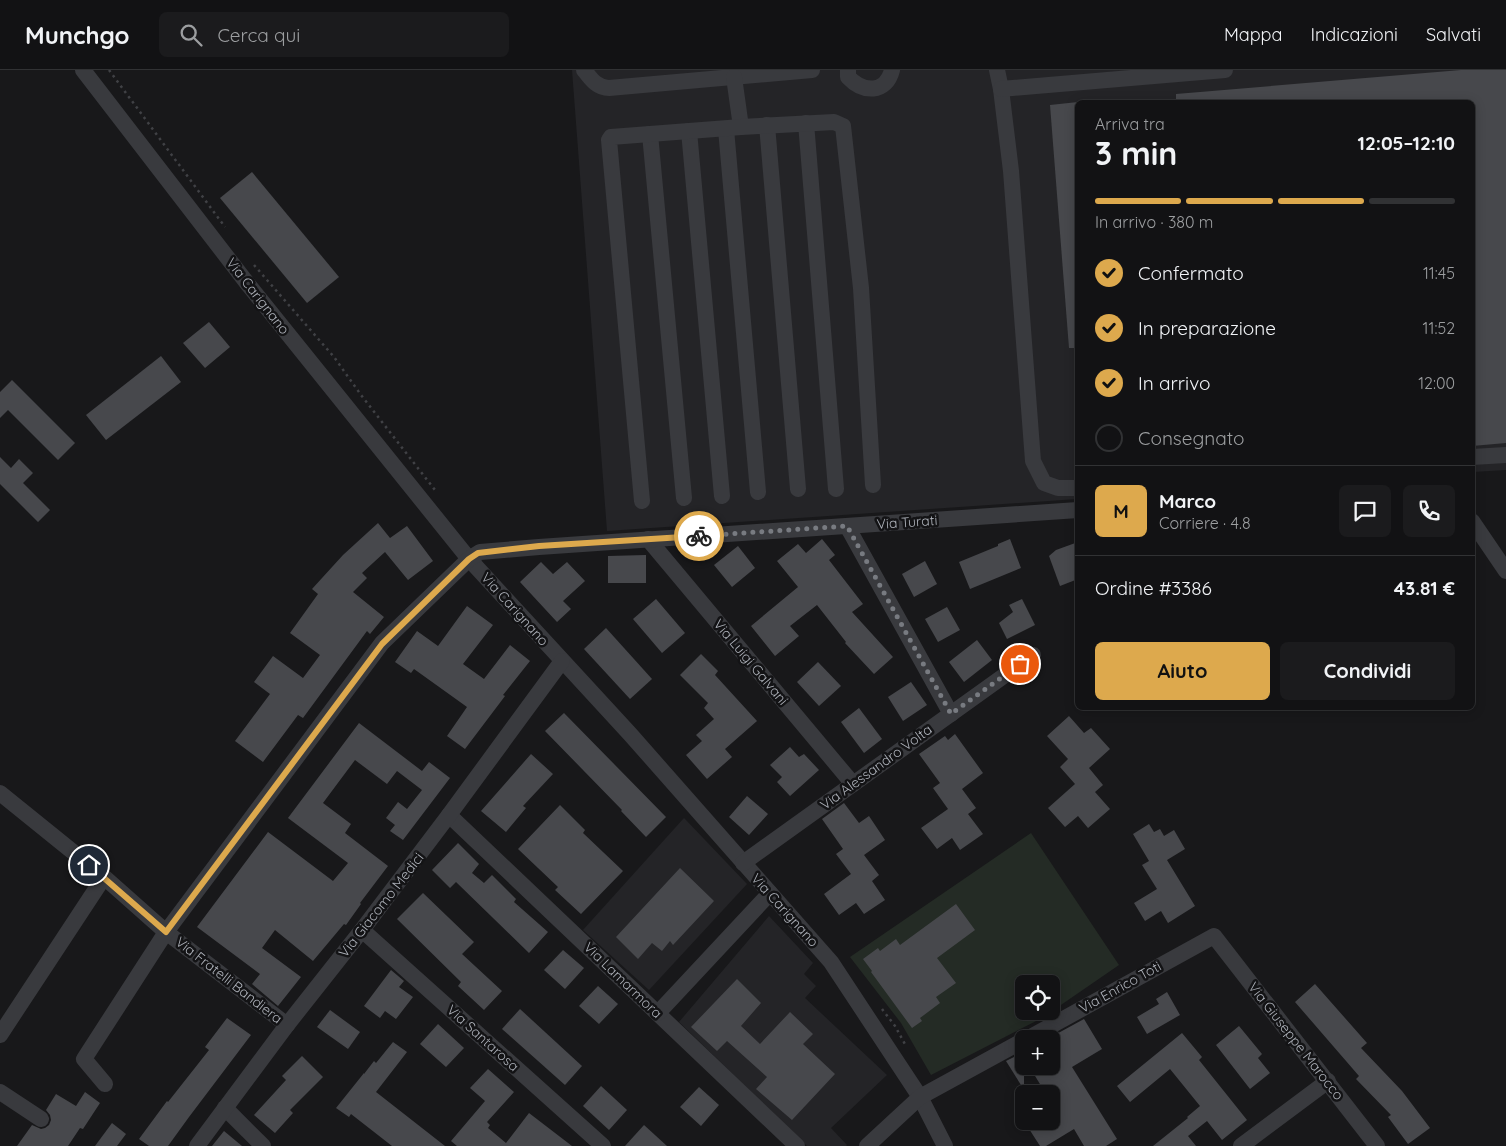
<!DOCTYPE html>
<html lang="it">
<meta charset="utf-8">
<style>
body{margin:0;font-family:Quicksand,sans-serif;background:#1b1b1d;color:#f1f3f6;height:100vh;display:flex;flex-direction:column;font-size:19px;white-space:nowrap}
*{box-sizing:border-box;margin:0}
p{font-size:16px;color:#9c9ea0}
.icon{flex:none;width:28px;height:28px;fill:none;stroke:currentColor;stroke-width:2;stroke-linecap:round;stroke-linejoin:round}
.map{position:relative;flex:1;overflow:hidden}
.details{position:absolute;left:1075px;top:30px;width:400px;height:610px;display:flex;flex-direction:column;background:#121214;border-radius:8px;box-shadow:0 2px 12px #0003,0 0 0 1px #313234}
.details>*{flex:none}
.buttons{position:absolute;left:1015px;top:905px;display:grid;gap:10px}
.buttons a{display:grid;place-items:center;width:45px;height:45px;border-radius:8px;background:#121214;box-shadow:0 2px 12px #0003,0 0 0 1px #313234;font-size:25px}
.pin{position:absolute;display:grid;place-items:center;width:42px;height:42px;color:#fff;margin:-21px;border:2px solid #fff;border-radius:50%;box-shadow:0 1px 5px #0007}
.courier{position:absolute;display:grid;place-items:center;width:50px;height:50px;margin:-25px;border:4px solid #dda94d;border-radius:50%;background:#fff;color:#222;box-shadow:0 1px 6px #0007}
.summary em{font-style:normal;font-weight:700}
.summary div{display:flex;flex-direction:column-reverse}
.summary{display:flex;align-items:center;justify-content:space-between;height:85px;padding:0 20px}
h1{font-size:32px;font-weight:700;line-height:38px}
.bar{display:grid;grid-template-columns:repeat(4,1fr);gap:8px 5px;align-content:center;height:60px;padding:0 20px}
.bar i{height:6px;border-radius:4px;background:#313234}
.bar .selected{background:#dda94d}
.bar p{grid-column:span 4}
.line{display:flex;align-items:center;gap:12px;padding:0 20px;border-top:1px solid #313234}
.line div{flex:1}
.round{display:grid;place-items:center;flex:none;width:52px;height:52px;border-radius:8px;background:#1b1b1d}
ol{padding:0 20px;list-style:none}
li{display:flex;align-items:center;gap:15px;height:55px}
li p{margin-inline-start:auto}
li .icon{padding:5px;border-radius:50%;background:#dda94d;color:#111;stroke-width:4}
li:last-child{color:#9c9ea0}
li i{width:28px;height:28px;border:2px solid #313234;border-radius:50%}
.button{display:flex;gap:10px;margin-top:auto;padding:10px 20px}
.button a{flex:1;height:58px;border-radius:8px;background:#dda94d;color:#111;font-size:20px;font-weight:700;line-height:58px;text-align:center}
.button a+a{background:#1b1b1d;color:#f1f3f6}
header{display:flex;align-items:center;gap:30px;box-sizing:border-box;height:70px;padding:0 25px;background:#121214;border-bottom:1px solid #313234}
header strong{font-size:24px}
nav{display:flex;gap:28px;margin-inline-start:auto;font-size:18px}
.search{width:350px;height:45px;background:#1b1b1d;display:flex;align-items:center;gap:12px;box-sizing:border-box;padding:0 18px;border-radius:8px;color:#9c9ea0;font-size:19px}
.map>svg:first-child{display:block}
</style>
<header>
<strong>Munchgo</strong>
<div class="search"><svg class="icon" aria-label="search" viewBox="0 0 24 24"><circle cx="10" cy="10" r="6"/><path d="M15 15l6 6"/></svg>Cerca qui</div>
<nav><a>Mappa</a><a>Indicazioni</a><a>Salvati</a></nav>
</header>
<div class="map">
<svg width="1506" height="1076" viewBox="0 0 1506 1076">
<rect width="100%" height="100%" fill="#18181a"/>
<g fill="#242427">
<path d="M572,0H1506V400L1473,402L1472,32H1078L1077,429L607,461Z"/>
<path d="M684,748L747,814L649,920L583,860Z"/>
<path d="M769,846L813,893L804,904L816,916L805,928L887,1005L831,1058L847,1075L846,1076H807L679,952Z"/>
</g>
<path fill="#242b25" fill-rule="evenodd" d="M1031,763L1119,895L1042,948L931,1005L901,953L850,887ZM1024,914H1051V941H1024Z"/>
<g fill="#47484c">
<path d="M1461,0H1506V373L1472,376V32H1176V24Z"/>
<path d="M1078,32V278H1069L1050,35Z"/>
<path d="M252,102L339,207L307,233L220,128Z"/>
<path d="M209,252L230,277L205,298L183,273Z"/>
<path d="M161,286L181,312L106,370L86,345Z"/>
<path d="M12,310L75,373L58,390L8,340L0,348V322Z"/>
<path d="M0,387L11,398L19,389L33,403L23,413L50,440L38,452L0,414Z"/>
<path d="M378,453L390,468L407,456L433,491L408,510L385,482L362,503L367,508L353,522L384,547L370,564L367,561L303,648L298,645L263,692L235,671L270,624L254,612L273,586L303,608L320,585L290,563L318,524L312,519L343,485Z"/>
<path d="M822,469L835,485L829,490L863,534L852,542L893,587L874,604L845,573L846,572L817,535L790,556L799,566L775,586L751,556L798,517L777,491L798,474L806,483Z"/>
<path d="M1010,469L1021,498L970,519L959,492L998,476V474Z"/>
<path d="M1078,472V509L1060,516L1049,486L1056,480Z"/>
<path d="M738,476L755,498L732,517L714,495Z"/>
<path d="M646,485V513H608V486Z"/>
<path d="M925,491L937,514L914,527L902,504Z"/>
<path d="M541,492L553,504L567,492L585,511L563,531L571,539L557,552L520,512Z"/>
<path d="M656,529L685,563L662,583L633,549Z"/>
<path d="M1022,529L1035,555L1007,569L999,553L1013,542L1009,535Z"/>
<path d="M467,536L493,555L463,594L484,609L510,575L530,591L503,625L505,626L499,634L465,679L447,666L467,637L414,599L411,603L395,592L417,561L438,576Z"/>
<path d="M947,537L960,560L938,572L925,549Z"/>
<path d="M606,558L652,609L630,629L584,579Z"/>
<path d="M977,570L992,590L964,612L949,592Z"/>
<path d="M701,584L718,601L715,605L757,651L725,679L732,687L707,709L686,685L702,671L696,665L714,649L704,638L708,633L680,605Z"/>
<path d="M818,592L841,616L819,636L797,612Z"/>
<path d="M911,612L927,635L903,651L888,627Z"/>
<path d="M859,638L882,669L864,683L841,652Z"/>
<path d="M564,643L666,747L646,767L621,741L622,740L545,661Z"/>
<path d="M1069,646L1084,663L1091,658L1110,679L1089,698L1103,715L1095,722L1110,739L1088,758L1078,746L1065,757L1048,738L1075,714L1060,697L1068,689L1047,666Z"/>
<path d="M359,653L422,701L429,692L450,708L403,770L390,761L395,755L386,748L398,732L407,739L422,720L397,701L387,714L355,690L323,733L351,754L345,763L388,796L360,833L361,834L346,855L344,854L313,891L275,860L262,878L301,907L278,936L252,914L260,904L197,857L268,762L333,811L348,793L288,748Z"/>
<path d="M955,664L983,703L962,719L976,738L968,744L983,764L960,780L952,768L937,779L921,758L948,739L933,718L940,713L919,684L945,666L948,670Z"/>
<path d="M790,677L799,687L804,684L819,700L790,726L777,712L782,707L770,695Z"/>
<path d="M531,684L553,704L523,736L526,738L506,762L481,741Z"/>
<path d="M747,726L768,744L749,765L729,747Z"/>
<path d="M844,733L859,753L869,746L885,770L864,785L879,805L872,811L885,830L864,844L856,833L839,845L824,824L851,804L836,784L843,779L822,749Z"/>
<path d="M560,735L585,760L583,763L623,801L581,844L555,820L558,817L518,779Z"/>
<path d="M1149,754L1154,762L1160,759L1164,766L1174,760L1185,779L1167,790L1195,836L1168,853L1161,841L1145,851L1134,833L1157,819L1142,795L1149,791L1133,764Z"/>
<path d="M458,773L479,794L472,803L484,813L492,805L516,829L514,832L548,862L529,883L456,812L450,818L432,800Z"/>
<path d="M680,798L714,831L673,875L670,871L662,881L652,873L638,889L616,867Z"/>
<path d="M423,823L474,872L462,884L502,921L484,940L458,916L461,912L397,849Z"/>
<path d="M956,834L975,860L937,888L956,913L936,927L940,933L920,948L922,951L912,958L871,902L872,901L863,889L878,878L880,881L896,869L900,875Z"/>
<path d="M563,880L584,898L565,919L544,900Z"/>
<path d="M391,900L404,911L399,917L413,927L396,949L385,941L380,948L364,936Z"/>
<path d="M737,909L761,933L741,956L760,974L790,942L813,964L803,974L835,1004L792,1050L756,1019L767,1007L727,971L717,981L691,957Z"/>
<path d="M1315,914L1367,973L1361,978L1402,1021L1430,1058L1408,1074L1388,1047L1391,1045L1356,1009L1359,1006L1295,932Z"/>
<path d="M598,916L618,934L599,954L579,936Z"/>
<path d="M1167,922L1180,945L1147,964L1137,947L1159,934L1156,929Z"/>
<path d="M520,939L582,996L565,1015L502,959Z"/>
<path d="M330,940L360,962L348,979L317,957Z"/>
<path d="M227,948L251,965L189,1047L168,1076H149L139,1069L167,1031L168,1032L209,980L205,977Z"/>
<path d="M1084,949L1102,979L1072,997L1117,1069L1106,1076H1084L1074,1059L1046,1076H1040L1024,1051H1051V1024H1046L1029,996H1051V967Z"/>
<path d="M438,954L464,978L446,997L420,974Z"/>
<path d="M1239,956L1262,984L1258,988L1270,1003L1250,1019L1216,975Z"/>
<path d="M1182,963L1202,987L1199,990L1247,1050L1222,1070L1207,1051L1188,1066L1196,1076H1153L1188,1048L1187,1047L1200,1036L1170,999L1130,1032L1117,1016Z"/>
<path d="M393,972L407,982L376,1022L445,1076H392L351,1044L349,1047L336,1038L364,1003V1004L374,991L376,993Z"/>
<path d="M1024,982V1020L1006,991Z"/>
<path d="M302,986L323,1007L290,1040L293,1043L275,1063L254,1045L286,1010L282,1006Z"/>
<path d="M488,999L514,1022L487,1052L490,1055L488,1058L506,1073L529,1043L572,1076H457L451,1071L485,1031L470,1018Z"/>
<path d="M601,1016L627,1040L609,1060L583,1036Z"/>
<path d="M699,1017L719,1035L701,1056L680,1037Z"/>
<path d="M85,1022L100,1033L83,1059L80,1058L68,1076H17L32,1055L41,1059L45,1058L49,1055L51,1050L50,1045L46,1040L56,1024L76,1036Z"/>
<path d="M112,1053L126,1064L117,1076H95Z"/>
<path d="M644,1055L667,1076H625Z"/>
<path d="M224,1061L242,1076H212Z"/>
</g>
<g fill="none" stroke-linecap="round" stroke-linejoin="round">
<g stroke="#404145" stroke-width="2.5" stroke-dasharray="2.5 4" stroke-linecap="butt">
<path d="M109,0L225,157"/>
<path d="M254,195L334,287L361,325L435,420"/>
<path d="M882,939L895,956L906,976"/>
</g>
<g stroke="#393a3e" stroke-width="16">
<path d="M83,0L247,213L469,489L630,664L831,892L920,1027L945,1076"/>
<path d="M584,0C591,9 597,18 609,18L812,0"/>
<path d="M848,0V7C863,23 886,24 892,0"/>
<path d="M997,0L1001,19L1011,101L1033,391L1044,413L1058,418H1078"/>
<path d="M734,7L741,57"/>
<path d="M1001,19L1225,0"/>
<path d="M806,53L836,419"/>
<path d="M767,55L798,419"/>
<path d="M726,59L758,422"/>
<path d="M689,61L722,426"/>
<path d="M650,64L684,428"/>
<path d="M1472,387L1506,385"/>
<path d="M642,431L609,70L611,67L741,57L834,52L843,56L861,218L873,415"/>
<path d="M1472,451L1506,501"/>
<path d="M847,456L951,644"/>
<path d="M648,469L853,714"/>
<path d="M0,723L104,807L166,862L287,955"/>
<path d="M449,745L797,1076"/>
<path d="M743,793L1033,585"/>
<path d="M362,860L603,1076"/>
<path d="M658,943L770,823"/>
<path d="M0,965L104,807"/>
<path d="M1027,969L1214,866L1377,1076"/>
<path d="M105,1014L84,989L166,862L382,573L469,489L480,482L539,477L1078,440"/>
<path d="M0,1022L41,1049"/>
<path d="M225,1038L263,1076"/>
<path d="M197,1076L287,955L362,860L449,745L562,591"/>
<path d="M867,1076L920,1027L1024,970"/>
<path d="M1241,1076L1328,1011"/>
</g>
</g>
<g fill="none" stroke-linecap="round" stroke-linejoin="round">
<path stroke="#787b81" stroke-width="5" stroke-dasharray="0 9" d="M699,466L847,456L951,644L1020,594"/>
<path stroke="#dda94d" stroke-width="6" d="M89,795L166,862L382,574L469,489L478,483L539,476L699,466"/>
</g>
<g text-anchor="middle" stroke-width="5" stroke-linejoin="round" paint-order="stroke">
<g font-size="14" fill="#acb0b8" stroke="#131315">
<text transform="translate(258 226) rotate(52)" y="5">Via Carignano</text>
<text transform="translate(907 452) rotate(-4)" y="5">Via Turati</text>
<text transform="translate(515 539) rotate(48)" y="5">Via Carignano</text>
<text transform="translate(751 592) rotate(50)" y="5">Via Luigi Galvani</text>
<text transform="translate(876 697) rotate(-36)" y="5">Via Alessandro Volta</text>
<text transform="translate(381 835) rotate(-52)" y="5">Via Giacomo Medici</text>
<text transform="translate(785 840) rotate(48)" y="5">Via Carignano</text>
<text transform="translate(229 910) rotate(38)" y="5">Via Fratelli Bandiera</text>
<text transform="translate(623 910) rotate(44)" y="5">Via Lamarmora</text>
<text transform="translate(1120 917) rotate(-29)" y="5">Via Enrico Toti</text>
<text transform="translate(483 968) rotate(42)" y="5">Via Santarosa</text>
<text transform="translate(1296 971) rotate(52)" y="5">Via Giuseppe Marocco</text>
</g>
</g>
</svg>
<div class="buttons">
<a><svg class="icon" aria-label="locate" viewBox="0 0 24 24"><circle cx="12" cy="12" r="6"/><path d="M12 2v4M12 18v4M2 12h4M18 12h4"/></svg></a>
<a>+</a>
<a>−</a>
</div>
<div class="pin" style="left:1020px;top:594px;background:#ea580c"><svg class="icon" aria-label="bag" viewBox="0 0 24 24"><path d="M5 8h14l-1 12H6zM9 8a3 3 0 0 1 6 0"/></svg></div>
<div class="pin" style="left:89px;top:795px;background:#1f2937"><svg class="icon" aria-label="home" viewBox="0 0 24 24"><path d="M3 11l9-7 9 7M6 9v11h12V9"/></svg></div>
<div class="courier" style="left:699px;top:466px"><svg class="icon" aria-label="bike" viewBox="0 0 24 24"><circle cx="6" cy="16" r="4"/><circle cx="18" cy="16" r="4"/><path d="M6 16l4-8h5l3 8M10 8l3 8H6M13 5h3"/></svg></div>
<section class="details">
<div class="summary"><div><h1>3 min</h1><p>Arriva tra</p></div><em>12:05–12:10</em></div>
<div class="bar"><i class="selected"></i><i class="selected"></i><i class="selected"></i><i></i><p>In arrivo · 380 m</p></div>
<ol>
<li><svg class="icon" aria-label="check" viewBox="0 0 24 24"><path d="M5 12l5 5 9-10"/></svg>Confermato<p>11:45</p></li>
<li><svg class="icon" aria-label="check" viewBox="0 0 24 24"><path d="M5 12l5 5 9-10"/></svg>In preparazione<p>11:52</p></li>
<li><svg class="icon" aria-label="check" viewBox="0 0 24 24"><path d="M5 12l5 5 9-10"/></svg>In arrivo<p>12:00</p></li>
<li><i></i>Consegnato</li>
</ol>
<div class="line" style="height:90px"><b class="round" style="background:#dda94d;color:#111">M</b><div><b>Marco</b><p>Corriere · 4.8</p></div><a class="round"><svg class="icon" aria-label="chat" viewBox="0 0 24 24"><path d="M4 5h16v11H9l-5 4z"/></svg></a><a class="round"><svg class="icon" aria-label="phone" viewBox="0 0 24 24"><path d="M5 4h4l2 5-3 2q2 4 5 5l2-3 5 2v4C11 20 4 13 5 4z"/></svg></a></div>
<div class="line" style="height:65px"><div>Ordine #3386</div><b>43.81 €</b></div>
<div class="button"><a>Aiuto</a><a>Condividi</a></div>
</section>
</div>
